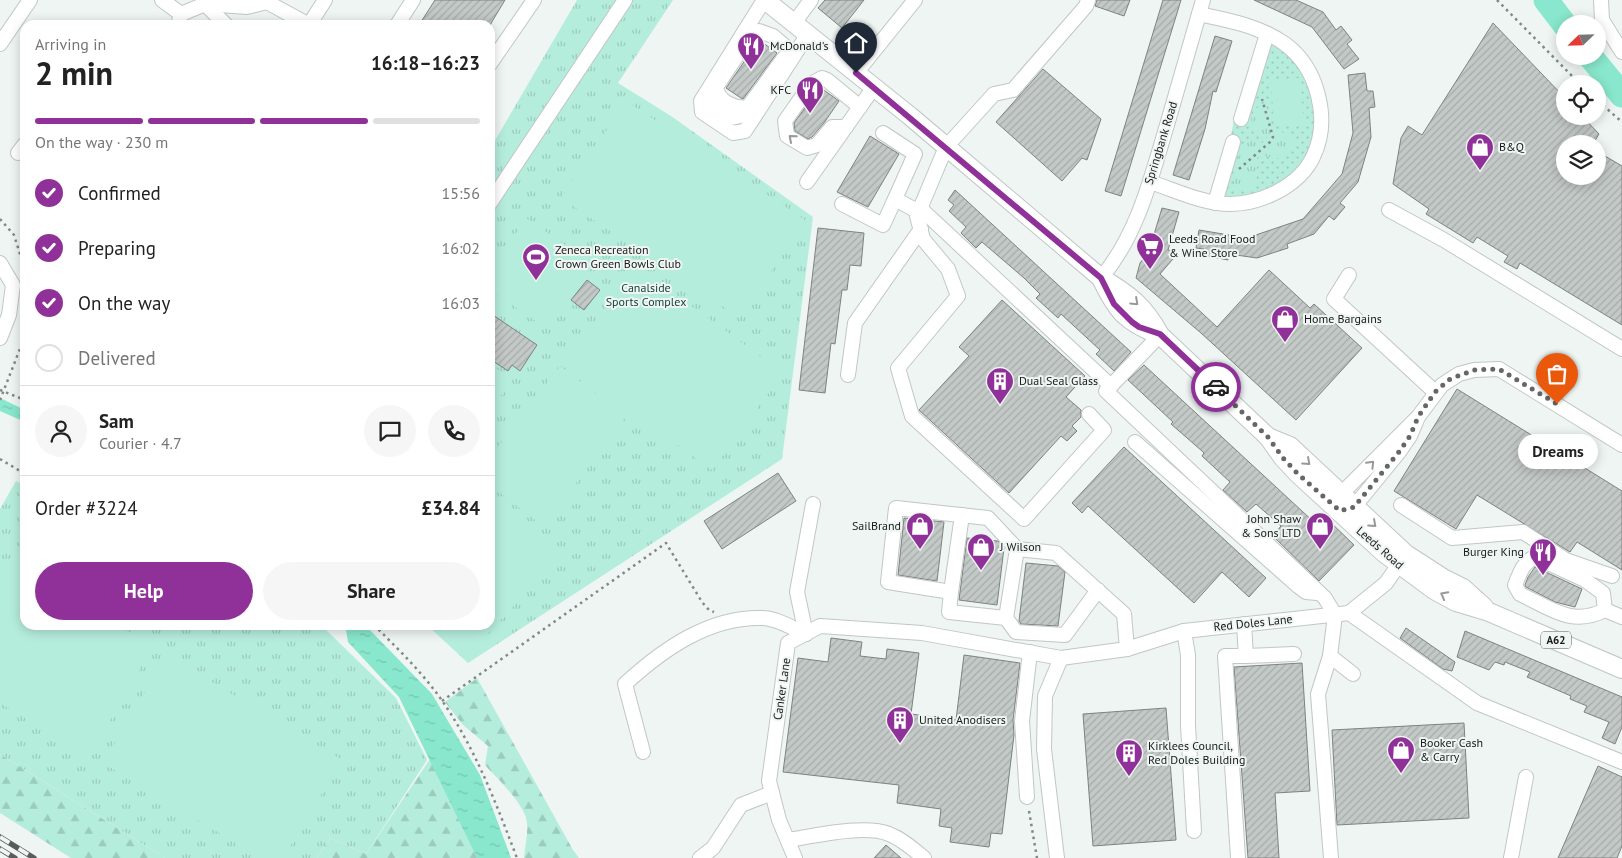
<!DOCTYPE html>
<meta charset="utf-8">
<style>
body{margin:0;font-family:"PT Sans",sans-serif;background:#f6f6f6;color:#222;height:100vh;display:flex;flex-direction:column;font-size:19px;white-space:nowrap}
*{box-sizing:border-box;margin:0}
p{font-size:16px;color:#767676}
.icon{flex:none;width:28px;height:28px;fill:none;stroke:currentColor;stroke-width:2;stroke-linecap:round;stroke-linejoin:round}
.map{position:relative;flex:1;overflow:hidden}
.panel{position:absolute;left:20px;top:20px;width:475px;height:610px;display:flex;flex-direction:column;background:#fff;border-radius:15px;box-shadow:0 2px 12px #0003}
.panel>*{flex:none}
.needle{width:32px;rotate:247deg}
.controls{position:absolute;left:1556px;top:15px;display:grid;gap:10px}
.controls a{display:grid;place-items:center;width:50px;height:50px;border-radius:50%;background:#fff;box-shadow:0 2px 12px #0003;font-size:25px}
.pin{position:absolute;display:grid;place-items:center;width:42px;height:42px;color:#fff;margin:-51px -21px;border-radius:50% 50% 50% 0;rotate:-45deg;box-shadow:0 0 5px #0007}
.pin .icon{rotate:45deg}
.courier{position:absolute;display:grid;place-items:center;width:50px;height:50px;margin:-25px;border:4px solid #90319a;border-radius:50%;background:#fff;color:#222;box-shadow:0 1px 6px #0007}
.bubble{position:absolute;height:35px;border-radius:18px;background:#fff;box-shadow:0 2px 12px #0003;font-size:16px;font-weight:600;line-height:35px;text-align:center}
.summary em{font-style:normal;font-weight:600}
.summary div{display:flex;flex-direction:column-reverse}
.summary{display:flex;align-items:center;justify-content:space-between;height:85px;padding:0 15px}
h1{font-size:32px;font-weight:600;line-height:38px}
.bar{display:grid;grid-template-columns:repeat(4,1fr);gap:8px 5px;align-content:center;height:60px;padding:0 15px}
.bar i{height:6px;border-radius:4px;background:#e0e0e0}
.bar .active{background:#90319a}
.bar p{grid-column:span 4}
.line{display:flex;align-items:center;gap:12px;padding:0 15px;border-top:1px solid #e0e0e0}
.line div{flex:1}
.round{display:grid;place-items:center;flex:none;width:52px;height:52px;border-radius:26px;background:#f6f6f6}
ol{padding:0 15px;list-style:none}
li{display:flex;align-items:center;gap:15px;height:55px}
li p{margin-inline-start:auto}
li .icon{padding:5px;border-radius:50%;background:#90319a;color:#fff;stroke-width:4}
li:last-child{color:#767676}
li i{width:28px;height:28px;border:2px solid #e0e0e0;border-radius:50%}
.cta{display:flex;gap:10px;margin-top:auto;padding:10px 15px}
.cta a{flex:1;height:58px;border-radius:30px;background:#90319a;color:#fff;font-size:20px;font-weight:600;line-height:58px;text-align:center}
.cta a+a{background:#f6f6f6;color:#222}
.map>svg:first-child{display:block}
</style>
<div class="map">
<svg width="1622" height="858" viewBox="0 0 1622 858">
<defs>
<pattern id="grass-dots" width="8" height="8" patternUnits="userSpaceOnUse" patternTransform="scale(1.25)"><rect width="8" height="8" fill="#b5eddc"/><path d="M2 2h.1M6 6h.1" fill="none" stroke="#9bcbbc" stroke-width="1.8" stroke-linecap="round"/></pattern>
<pattern id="forest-firs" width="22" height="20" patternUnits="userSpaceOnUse" patternTransform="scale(1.25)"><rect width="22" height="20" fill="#b5eddc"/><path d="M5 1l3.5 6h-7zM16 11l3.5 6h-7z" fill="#9bcbbc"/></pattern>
<pattern id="park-tufts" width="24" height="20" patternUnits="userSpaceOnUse" patternTransform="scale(1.25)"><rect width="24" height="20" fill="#b5eddc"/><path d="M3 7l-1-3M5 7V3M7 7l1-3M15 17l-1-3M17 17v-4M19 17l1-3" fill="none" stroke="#9bcbbc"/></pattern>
<pattern id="water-ripples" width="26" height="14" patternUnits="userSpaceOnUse" patternTransform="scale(1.25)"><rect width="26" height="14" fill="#88e7cc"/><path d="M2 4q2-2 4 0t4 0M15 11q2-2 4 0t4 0" fill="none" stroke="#75c6af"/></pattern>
<pattern id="building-hatch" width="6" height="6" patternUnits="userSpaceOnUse" patternTransform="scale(1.25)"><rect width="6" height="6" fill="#c3c9c7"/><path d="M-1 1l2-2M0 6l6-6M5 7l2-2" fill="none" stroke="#a7acaa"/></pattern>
</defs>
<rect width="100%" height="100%" fill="#eef5f2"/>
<path fill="url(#grass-dots)" d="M1269,39L1282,46L1309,79L1317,116L1310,158L1274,190L1218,201L1234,120L1242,122Z"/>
<g fill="url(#forest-firs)">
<path d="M477,678L573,850L579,858H524C525,845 530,827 525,815C518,798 497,778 485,765L488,746L463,725L445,702Z"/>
<path d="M0,754L165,858H71L0,813Z"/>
<path d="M430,759L477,858H317L330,838L366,854Z"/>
</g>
<g fill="url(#park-tufts)">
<path d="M577,0H673L618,83L671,116L813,217L782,459L468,663L427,625H490V149Z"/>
<path d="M1261,105L1273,128L1295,138C1293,159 1279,162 1261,154L1255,160C1259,173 1259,180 1249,189L1231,190L1241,149L1251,140H1257L1262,143L1267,139V136L1254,133C1250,120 1249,113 1261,105Z"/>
<path d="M16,481L25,486V625H321L396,698L427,760L366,854L330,838L317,858H165L0,754V509Z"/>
</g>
<g fill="#b5eddc">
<path d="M1300,78L1304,124L1274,126L1271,80Z"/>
<path d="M626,101L805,220L740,318L561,198Z"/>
<path d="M526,218L593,264L549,330L490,290V272Z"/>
<path d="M637,266L783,373L712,470L566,363Z"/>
<path d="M490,364L512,379L490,412Z"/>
<path d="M560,366L626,417L543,526L490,485V457Z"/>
<path d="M490,496L557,559L468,655L436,625H490Z"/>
<path d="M0,557L25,571V625H117L153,646L89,757L0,703Z"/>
<path d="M167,655L342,760L283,858H261L103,763Z"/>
</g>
<g fill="url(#water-ripples)">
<path d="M0,398L25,410V422L0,411Z"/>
<path d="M341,625H363L367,627L432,694L480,775L511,858H477L399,697L348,642L346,630Z"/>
</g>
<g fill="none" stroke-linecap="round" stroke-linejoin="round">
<g stroke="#88e7cc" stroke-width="25">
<path d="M1546,0L1565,25"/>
<path d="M1590,56L1622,95"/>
</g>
</g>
<g fill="url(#building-hatch)" stroke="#7e8381">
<path d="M435,0H505L490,25H419Z"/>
<path d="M825,0H864L842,28L818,8Z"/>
<path d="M1097,0H1130L1124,16L1095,6Z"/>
<path d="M1163,0H1181L1121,196L1105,191Z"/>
<path d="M1254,0H1296L1323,12L1336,30L1341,26L1352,40L1347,44L1359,59L1344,69L1312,27Z"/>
<path d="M1493,23L1565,98V116H1582L1599,134L1593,144H1565V176H1598V152L1622,166V325L1520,263L1517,269L1504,262L1508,256L1477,237L1473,243L1426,214L1429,209L1393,184L1401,138L1408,126L1422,135Z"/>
<path d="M1215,36L1232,41L1216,92L1213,91L1205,129L1189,180L1173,175Z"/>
<path d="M759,40L777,53L743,99L741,98L726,88Z"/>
<path d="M1043,69L1101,119L1087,160L1082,158L1062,181L996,122Z"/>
<path d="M1365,73L1367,91H1373L1375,107L1369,108L1371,137L1358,182L1340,203L1345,207L1334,220L1329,216L1314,234L1287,244L1288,248L1257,258L1229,254L1228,260L1203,255L1204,249L1196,248L1199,230L1247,238L1303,219L1342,174L1353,133L1348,75Z"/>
<path d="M821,88L839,101L824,123L812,137L808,139L795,131L794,123L817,91Z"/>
<path d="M870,136L899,154L868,207L837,192Z"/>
<path d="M955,190L1131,352L1114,371L1096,354L1100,350L1061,314L1058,318L1036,298L1040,294L1024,278L982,242L976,248L961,233L966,227L949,211L954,205L948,200Z"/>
<path d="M1162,208L1179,212L1168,250L1178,253L1160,274L1217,327L1269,270L1310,308L1314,304L1362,348L1296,420L1201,333L1136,278L1140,263L1149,251Z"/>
<path d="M818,228L864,233L861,266L850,265L847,290H842L835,344L831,343L825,393L799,390Z"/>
<path d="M587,280L600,290L584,310L571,300Z"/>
<path d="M1002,300L1085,376L1066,397L1081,410V417L1072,426L1077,431L1067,441L1061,436L1009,493L919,410L969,356L959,347Z"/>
<path d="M490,313L537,345L520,371L512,365L508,371L490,359Z"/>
<path d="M1144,365L1316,524L1324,516L1354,545L1319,581L1273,536L1281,526L1256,504L1247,512L1223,490L1230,482L1202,456L1204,453L1202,451L1171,424L1173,422L1128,380Z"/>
<path d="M1457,389L1622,491V570L1577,542L1570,552L1477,495L1456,529L1394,491Z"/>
<path d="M1124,447L1266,578L1249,597L1222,572L1194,603L1088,506L1082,513L1072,503Z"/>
<path d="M778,473L796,501L722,549L704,521Z"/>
<path d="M904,518L944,522L937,581L898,575Z"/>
<path d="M967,538L998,541L1004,548L997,605L959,600Z"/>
<path d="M1026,563L1058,566L1065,572L1058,626L1021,624L1019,621Z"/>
<path d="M1535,567L1582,589L1575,607L1555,602L1526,587L1525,585L1528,577Z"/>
<path d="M1406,628L1455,662L1452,671L1443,669L1400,638Z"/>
<path d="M1465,631L1622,697V727L1615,744L1602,738L1609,722L1584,712L1587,706L1570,699L1571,696L1527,677L1530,672L1505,662L1504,665L1495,662L1489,670L1457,657Z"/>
<path d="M831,638L862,642L860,656L886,659L887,649L919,653L911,714L956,720L964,655L1020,663L1013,720L1014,735L1002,834L991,833L989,847L950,842L952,828L939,826L941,809L897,803L899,785L783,772L798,658L828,662Z"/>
<path d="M1302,663L1310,791L1275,793L1279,858H1248L1234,667Z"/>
<path d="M1166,708L1176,840L1093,846L1083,714Z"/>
<path d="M1464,723L1469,818L1337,825L1332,730Z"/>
<path d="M1598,766L1622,777V846L1617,858H1558Z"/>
<path d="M886,845L901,858H874Z"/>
</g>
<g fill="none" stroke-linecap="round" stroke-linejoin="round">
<g stroke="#c1c7c5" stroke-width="16">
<g id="minor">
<path d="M162,0L181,14L178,25"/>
<path d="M764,0L701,101L702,112L733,133L745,131L808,34"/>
<path d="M1088,0L1086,6L1013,90L994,94L946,147L917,216L923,239L948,269L958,296L898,368L912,416L1024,519L1104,430L1089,414"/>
<path d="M1601,0L1602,20L1622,52"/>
<path d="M267,2L309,25L325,0"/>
<path d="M205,4L247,7L267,2L269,0"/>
<path d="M205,4L226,25"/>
<path d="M181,14L205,4L208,0"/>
<path d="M794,23L811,0"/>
<path d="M397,25L413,0"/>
<path d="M759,31L773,36L794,54L784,58L748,107C735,109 718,102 716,87L752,33Z"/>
<path d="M0,44L30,0"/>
<path d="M490,64L534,0"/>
<path d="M856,73L915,0"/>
<path d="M716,87L713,95L715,108C729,117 738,124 748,107"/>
<path d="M1241,119L1267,34"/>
<path d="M846,127H832L817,145L807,148L787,136L785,121L811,84L822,78L827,80L860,107"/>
<path d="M883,133L915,154L895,199L919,212"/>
<path d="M18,153L25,144"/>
<path d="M807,182L874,87"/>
<path d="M1150,182C1175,190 1203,204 1230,204C1261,204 1299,186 1313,157C1331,120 1318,68 1285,44C1260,26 1228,20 1199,14"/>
<path d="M490,203L625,0"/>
<path d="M1215,203L1233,142"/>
<path d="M842,204L883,225L895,199"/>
<path d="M920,208L1111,386"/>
<path d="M1389,210L1444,240L1622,349"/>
<path d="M0,263L13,285L9,315L0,338"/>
<path d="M1349,275L1334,299L1435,392"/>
<path d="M1101,278C1138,234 1151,178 1167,125C1179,83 1191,42 1203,0"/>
<path d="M1160,335L1106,391L1325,598L1335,615L1330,656L1318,694L1331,858"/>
<path d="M848,375L855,323L921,229"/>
<path d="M1418,417L1410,436L1399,452L1354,507L1340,511L1341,494L1418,417L1442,385L1459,374L1474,370L1499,369L1622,445"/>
<path d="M1135,442L1298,586L1306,592L1317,593"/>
<path d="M1401,505L1452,538L1523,532L1566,560L1612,576"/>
<path d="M1535,557L1585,580L1603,593L1605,610C1572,627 1550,608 1520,594L1515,585C1520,573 1523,562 1535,557Z"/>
<path d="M1098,590L1065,635L1016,632L1006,618L949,612L951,592L888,582L896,508L988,518L1017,549L1056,553L1124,614L1127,649"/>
<path d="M951,592L962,515"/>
<path d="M1605,610L1622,617"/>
<path d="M1349,613L1477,703L1622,762"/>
<path d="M1006,618L1017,549"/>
<path d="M1184,631L1188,655V725L1194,831"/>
<path d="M806,634L797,592L813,504"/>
<path d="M1246,656L1294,654"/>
<path d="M1330,656L1353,674"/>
<path d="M643,752L625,684C663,649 710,616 763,618C776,618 794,629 806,634"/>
<path d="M1027,797L1022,721L1030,652"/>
<path d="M788,840C814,836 865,824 889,834C902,839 913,849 924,858"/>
<path d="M700,858L713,848L741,805L772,793"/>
<path d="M795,858L779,820L769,781L788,643L820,626L922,633L1061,658L1127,649L1184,631L1349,613L1386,583L1404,557"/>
<path d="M1057,858L1044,749L1045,696L1061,658"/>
<path d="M1238,858L1225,656H1246L1244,624"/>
<path d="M1511,858L1526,777"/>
</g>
</g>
<g stroke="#c1c7c5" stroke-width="20">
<g id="major">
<path d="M765,0L910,116L1101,278C1128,293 1145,307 1160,335L1268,437L1283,458L1298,474L1384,553L1434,590L1456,602L1489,612L1622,669"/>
<path d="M1101,278C1116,310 1125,322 1160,335"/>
<path d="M1268,437L1290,446L1406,554L1443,578L1463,588L1484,607"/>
</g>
</g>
<g stroke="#838785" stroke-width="2.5" stroke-dasharray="2.5 4" stroke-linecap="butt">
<path d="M1497,0L1580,84"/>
<path d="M1598,101L1622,122"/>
<path d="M1239,169L1270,142L1273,137L1262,99"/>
<path d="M0,219L14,235L25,270"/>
<path d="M0,390L25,400"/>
<path d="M0,400L25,336"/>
<path d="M0,459L25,474"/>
<path d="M374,625C400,651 427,677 447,708C478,755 497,806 517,858"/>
<path d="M442,701L666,543L702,602L709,610L714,612"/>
<path d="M1029,811L1037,858"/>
</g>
<use href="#minor" stroke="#fff" stroke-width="14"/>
<use href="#major" stroke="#fff" stroke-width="18"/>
<g stroke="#595c5b" stroke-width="5.5">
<g id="rail">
<path d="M0,837L34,858"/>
<path d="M0,849L15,858"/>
</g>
</g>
<use href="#rail" stroke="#eef5f2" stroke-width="4" stroke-dasharray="11" stroke-linecap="butt"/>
</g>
<defs><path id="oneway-chevron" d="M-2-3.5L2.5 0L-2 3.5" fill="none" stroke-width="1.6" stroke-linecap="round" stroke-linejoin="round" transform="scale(1.25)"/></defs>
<g stroke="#989898">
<use href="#oneway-chevron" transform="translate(792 138) rotate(-139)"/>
<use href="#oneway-chevron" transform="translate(1135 302) rotate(43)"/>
<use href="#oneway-chevron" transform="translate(1307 462) rotate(42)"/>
<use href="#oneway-chevron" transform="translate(1371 464) rotate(-46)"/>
<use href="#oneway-chevron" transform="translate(1373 524) rotate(42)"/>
<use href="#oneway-chevron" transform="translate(1444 595) rotate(-152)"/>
</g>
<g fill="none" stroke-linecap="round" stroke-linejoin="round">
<path stroke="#646766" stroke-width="5" stroke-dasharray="0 9" d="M1216,387L1268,437L1283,458L1298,474L1340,511L1354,507L1399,452L1410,436L1418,417L1435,392L1450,379L1474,370L1499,369L1557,404"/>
<path stroke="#90319a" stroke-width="6" d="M856,73L1101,278L1114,304L1132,322L1139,327L1160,334L1216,387"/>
</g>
<defs>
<g id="restaurant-pin" transform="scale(1.4375)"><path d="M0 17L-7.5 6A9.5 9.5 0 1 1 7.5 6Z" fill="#90319a" stroke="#eef5f2"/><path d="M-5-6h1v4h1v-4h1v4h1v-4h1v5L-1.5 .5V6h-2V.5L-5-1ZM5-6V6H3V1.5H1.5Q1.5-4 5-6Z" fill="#fff"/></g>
<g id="shop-pin" transform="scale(1.4375)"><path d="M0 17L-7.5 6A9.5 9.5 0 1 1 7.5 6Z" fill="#90319a" stroke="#eef5f2"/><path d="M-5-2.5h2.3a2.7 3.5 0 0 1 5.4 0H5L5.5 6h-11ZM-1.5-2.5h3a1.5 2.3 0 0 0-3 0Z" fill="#fff"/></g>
<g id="supermarket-pin" transform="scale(1.4375)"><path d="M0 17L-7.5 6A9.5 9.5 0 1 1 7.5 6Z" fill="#90319a" stroke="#eef5f2"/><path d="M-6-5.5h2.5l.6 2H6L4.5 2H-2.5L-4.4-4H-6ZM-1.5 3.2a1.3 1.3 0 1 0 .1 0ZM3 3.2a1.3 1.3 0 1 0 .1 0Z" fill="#fff"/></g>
<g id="stadium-pin" transform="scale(1.4375)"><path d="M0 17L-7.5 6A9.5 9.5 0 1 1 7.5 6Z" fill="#90319a" stroke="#eef5f2"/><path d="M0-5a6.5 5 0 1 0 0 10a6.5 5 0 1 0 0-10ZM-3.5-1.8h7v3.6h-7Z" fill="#fff"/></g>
<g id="building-pin" transform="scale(1.4375)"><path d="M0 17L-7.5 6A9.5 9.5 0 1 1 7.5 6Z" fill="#90319a" stroke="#eef5f2"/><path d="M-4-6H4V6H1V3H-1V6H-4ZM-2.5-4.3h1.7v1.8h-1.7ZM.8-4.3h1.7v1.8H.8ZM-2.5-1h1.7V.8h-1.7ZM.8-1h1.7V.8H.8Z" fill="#fff"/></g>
</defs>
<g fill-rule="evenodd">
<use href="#restaurant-pin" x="751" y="46"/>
<use href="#restaurant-pin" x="810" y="90"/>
<use href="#shop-pin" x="1480" y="147"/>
<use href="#supermarket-pin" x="1150" y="246"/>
<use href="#stadium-pin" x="536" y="257"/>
<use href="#shop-pin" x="1285" y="319"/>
<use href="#building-pin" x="1000" y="381"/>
<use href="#shop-pin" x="920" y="526"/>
<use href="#shop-pin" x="1320" y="526"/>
<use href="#shop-pin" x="981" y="547"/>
<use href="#restaurant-pin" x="1543" y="552"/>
<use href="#building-pin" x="900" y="720"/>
<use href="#shop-pin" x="1401" y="750"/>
<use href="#building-pin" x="1129" y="753"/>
</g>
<g text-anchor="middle" stroke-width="4" stroke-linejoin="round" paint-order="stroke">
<rect fill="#eef5f2" stroke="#595c5b" stroke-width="1" x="1541" y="631.5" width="30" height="17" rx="4"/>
<g font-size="11" font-weight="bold" fill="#191b1a">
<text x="1556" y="644">A62</text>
</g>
<g font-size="12" fill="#191b1a" stroke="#eef5f2" text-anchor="start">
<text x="770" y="50">McDonald's</text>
<text x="791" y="94" text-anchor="end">KFC</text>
<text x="1499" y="151">B&amp;Q</text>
<text x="1169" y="243">Leeds Road Food<tspan x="1169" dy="14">&amp; Wine Store</tspan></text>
<text x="555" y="254">Zeneca Recreation<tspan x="555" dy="14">Crown Green Bowls Club</tspan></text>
<text x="1304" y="323">Home Bargains</text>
<text x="1019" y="385">Dual Seal Glass</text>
<text x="1301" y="523" text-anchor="end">John Shaw<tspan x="1301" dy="14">&amp; Sons LTD</tspan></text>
<text x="901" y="530" text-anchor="end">SailBrand</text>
<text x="1000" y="551">J Wilson</text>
<text x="1524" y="556" text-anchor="end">Burger King</text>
<text x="919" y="724">United Anodisers</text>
<text x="1420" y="747">Booker Cash<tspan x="1420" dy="14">&amp; Carry</tspan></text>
<text x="1148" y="750">Kirklees Council,<tspan x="1148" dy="14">Red Doles Building</tspan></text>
</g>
<g font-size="12" fill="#191b1a" stroke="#eef5f2">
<text transform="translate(1161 143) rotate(-73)" y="4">Springbank Road</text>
<text transform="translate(1380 548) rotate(41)" y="4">Leeds Road</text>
<text transform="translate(1253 623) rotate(-6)" y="4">Red Doles Lane</text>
<text transform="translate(782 689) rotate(-82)" y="4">Canker Lane</text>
</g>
<g font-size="12" fill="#184338" stroke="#eef5f2">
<text x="646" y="292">Canalside<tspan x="646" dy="14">Sports Complex</tspan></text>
</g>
</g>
</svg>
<div class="controls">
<a><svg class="needle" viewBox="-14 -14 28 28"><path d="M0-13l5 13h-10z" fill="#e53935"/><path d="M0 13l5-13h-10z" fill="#767676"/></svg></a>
<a><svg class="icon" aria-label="locate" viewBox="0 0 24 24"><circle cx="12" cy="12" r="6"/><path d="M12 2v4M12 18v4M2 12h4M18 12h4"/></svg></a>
<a><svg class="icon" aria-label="layers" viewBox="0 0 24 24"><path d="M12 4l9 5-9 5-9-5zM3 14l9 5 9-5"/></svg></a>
</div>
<div class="pin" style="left:1557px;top:404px;background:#ea580c"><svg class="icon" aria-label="bag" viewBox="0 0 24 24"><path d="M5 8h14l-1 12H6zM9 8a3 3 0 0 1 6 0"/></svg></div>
<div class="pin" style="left:856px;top:73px;background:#1f2937"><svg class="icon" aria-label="home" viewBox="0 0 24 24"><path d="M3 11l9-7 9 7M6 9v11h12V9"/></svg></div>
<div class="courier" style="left:1216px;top:387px"><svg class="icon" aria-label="car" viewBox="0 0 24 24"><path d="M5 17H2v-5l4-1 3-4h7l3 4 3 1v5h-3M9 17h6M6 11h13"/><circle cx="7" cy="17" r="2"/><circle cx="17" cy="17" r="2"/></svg></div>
<div class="bubble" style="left:1518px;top:434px;width:80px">Dreams</div>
<section class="panel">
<div class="summary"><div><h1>2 min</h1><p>Arriving in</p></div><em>16:18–16:23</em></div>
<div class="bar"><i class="active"></i><i class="active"></i><i class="active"></i><i></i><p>On the way · 230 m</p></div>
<ol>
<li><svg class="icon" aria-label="check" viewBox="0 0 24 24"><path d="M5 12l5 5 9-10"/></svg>Confirmed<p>15:56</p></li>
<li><svg class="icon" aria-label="check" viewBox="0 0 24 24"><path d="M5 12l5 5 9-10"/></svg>Preparing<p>16:02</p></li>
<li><svg class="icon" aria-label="check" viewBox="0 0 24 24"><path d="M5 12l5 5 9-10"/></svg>On the way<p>16:03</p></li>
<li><i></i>Delivered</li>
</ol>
<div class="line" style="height:90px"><a class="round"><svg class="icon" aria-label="person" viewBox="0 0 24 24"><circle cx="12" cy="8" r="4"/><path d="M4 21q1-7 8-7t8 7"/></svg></a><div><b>Sam</b><p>Courier · 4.7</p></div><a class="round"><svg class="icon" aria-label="chat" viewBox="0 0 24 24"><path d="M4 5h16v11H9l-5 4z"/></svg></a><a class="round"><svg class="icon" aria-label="phone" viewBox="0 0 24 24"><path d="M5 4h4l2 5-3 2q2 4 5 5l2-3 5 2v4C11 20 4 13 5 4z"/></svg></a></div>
<div class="line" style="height:65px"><div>Order #3224</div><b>£34.84</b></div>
<div class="cta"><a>Help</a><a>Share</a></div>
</section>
</div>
